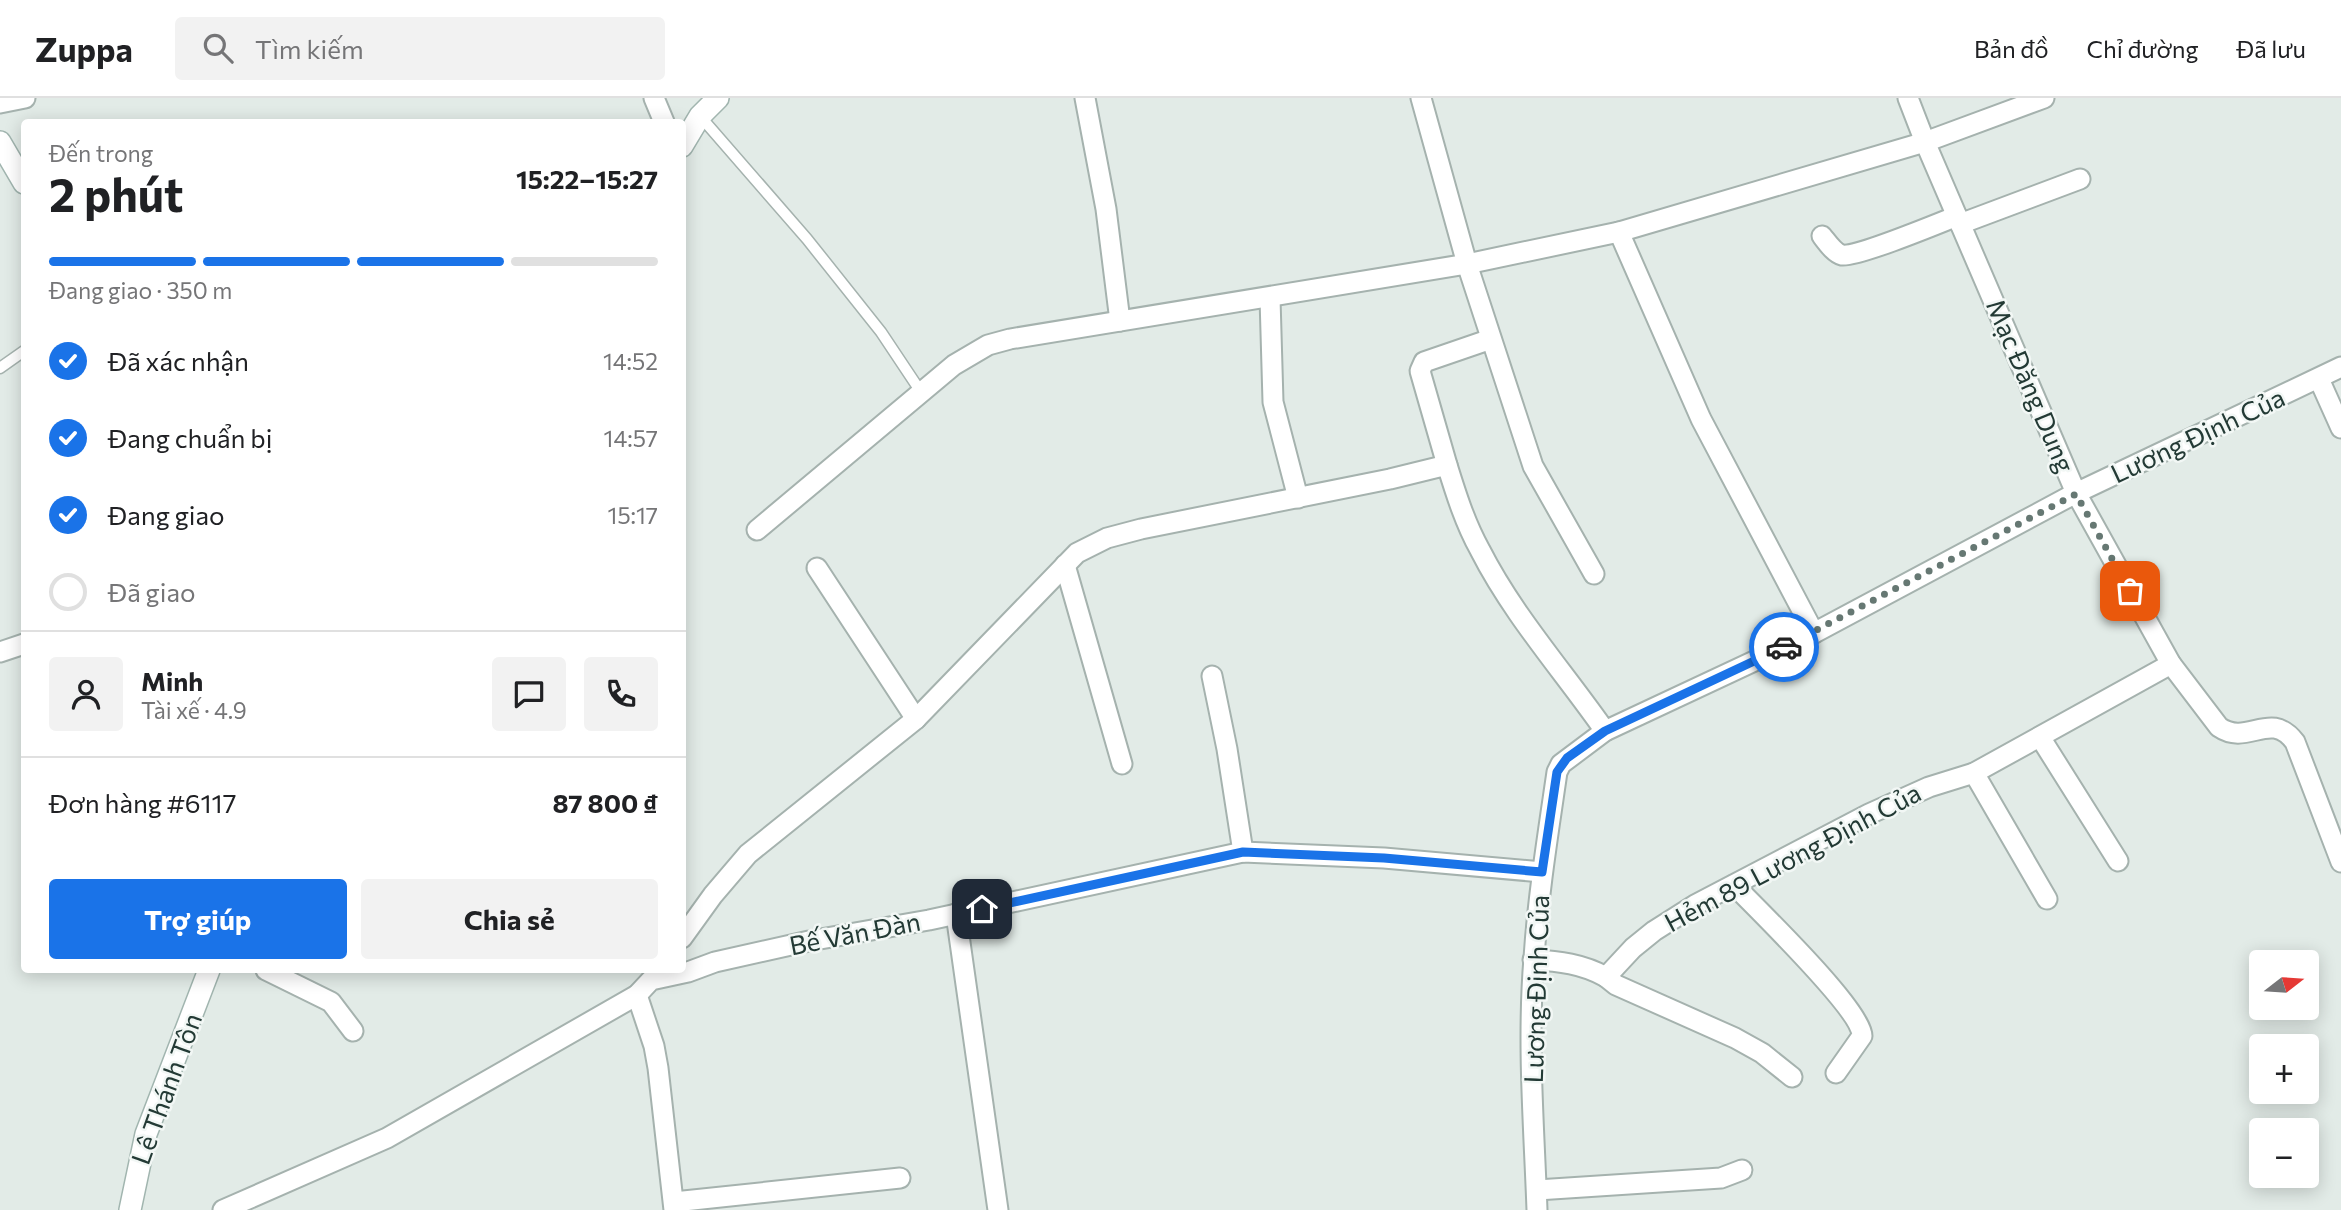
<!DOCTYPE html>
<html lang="vi">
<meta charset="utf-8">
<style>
body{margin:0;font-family:Commissioner,sans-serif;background:#f2f2f2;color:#202124;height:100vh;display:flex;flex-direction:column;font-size:26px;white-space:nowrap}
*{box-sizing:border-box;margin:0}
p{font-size:23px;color:#757577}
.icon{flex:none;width:38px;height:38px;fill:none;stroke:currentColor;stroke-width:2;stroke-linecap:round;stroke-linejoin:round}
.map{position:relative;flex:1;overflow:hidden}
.side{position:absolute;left:21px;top:21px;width:665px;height:854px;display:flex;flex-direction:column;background:#fff;border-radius:7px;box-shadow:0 4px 18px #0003}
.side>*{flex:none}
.needle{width:46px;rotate:73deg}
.tools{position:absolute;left:2249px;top:852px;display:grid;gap:14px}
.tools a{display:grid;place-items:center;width:70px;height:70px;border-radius:7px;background:#fff;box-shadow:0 4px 18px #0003;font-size:35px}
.pin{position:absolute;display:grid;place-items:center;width:60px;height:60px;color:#fff;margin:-30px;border-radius:14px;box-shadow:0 4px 10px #0006}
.courier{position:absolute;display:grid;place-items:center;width:70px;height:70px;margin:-35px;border:5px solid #1a73e8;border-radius:50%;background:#fff;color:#222;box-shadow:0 2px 9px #0007}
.head em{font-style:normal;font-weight:700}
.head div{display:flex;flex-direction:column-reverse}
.head{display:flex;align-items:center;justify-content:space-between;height:119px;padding:0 28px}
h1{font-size:46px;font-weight:700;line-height:52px}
.bar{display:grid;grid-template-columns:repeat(4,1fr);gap:10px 7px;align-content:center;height:84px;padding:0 28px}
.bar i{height:9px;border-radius:5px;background:#e0e0e0}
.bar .current{background:#1a73e8}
.bar p{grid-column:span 4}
.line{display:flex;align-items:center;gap:18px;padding:0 28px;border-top:2px solid #e0e0e0}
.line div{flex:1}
.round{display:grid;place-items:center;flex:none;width:74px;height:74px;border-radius:7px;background:#f2f2f2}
ol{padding:0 28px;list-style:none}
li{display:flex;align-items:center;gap:21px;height:77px}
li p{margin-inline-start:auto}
li .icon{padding:7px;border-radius:50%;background:#1a73e8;color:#fff;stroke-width:4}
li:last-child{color:#757577}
li i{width:38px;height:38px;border:4px solid #e0e0e0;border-radius:50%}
.primary-button{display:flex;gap:14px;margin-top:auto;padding:14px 28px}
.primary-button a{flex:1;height:80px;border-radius:7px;background:#1a73e8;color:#fff;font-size:28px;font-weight:700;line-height:80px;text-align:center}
.primary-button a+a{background:#f2f2f2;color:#202124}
header{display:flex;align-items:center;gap:42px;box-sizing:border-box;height:98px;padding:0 35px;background:#fff;border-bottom:2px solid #e0e0e0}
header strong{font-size:33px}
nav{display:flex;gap:38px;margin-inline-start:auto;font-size:24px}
.search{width:490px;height:63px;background:#f2f2f2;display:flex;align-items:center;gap:18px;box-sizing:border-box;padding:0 24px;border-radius:7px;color:#757577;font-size:26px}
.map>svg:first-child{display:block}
</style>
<header>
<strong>Zuppa</strong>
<div class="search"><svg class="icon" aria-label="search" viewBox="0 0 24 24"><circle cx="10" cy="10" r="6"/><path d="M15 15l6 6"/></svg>Tìm kiếm</div>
<nav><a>Bản đồ</a><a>Chỉ đường</a><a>Đã lưu</a></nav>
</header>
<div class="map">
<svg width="2341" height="1112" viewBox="0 0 2341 1112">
<rect width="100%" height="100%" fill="#e2ebe7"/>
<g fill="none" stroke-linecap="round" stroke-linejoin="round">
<g stroke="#a5b2ae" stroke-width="13">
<g id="lane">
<path d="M700,18L807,141L881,234L921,294"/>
<path d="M0,270L24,253"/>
</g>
</g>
<g stroke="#a5b2ae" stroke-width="23">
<g id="street">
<path d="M654,0L664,24"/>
<path d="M1085,0L1106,111L1120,223"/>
<path d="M1421,0L1467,166L1533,368L1594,476"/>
<path d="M1908,0L1925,44L2076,395L2171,566L2219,629C2248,649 2270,611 2295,644L2341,764"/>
<path d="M0,5L25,0"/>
<path d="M1960,126L2080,81"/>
<path d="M1619,134L1701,321L1814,535"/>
<path d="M1822,138C1827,144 1834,155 1842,157C1857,159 1937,126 1957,118"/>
<path d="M1270,200L1273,304L1298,400"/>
<path d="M2319,281L2341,330"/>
<path d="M1447,367L1420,273L1424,264L1491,241"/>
<path d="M757,432L954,267L988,247L1010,241L1467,166L1619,134L1925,44L2044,0"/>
<path d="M1065,467L1122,666"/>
<path d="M817,470L916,621"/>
<path d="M0,554L24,546"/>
<path d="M1212,578L1227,651L1243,754"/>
<path d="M2040,639L2118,763"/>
<path d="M1974,675L2047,801"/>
<path d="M1734,787C1757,811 1862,912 1862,938L1836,975"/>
<path d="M956,816L998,1112"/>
<path d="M682,840L713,797L748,756L916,621L1077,455L1107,440L1141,431L1390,381L1447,367C1456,396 1465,425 1480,452C1513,517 1563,573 1605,633"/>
<path d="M1533,862C1559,863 1583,866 1606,879L1633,850L1654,833L1695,807L1869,716L1929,689L1974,675L2171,566"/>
<path d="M266,872L331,904L353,933"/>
<path d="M1606,879L1616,887L1735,940L1762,955L1792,979"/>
<path d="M637,897L654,948L658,970L674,1112"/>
<path d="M1537,1092L1721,1080L1742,1072"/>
<path d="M674,1104L900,1080"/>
<path d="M223,1112L387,1040L637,897L651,882L688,874L715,864L809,843L929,822L1243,754L1384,760L1542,774"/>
<path d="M1537,1112C1534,1028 1527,944 1534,860C1538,798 1548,736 1557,674L1561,666L1605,633L1814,535L2076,395L2341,269"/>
</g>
</g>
<g stroke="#a1b5af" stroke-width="24">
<g id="secondary">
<path d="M0,44L24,85"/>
<path d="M682,48L700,18L718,0"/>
<path d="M130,1112L146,1036L209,872"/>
</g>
</g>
<use href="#lane" stroke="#fff" stroke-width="10"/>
<use href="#street" stroke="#fff" stroke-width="19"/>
<use href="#secondary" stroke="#fff" stroke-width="21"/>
</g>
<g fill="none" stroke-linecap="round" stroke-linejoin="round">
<path stroke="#667873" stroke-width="7" stroke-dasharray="0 12.6" d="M1784,549L2076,396L2130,493"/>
<path stroke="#1a73e8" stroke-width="9" d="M982,811L1243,754L1384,760L1542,774L1557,674L1567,660L1605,633L1784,549"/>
</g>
<g text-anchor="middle" stroke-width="5" stroke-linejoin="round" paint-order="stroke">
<g font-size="26" fill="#233a35" stroke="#f2f7f5">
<text transform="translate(2030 288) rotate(67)" y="9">Mạc Đăng Dung</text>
<text transform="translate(2198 338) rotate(-25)" y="9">Lương Định Của</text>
<text transform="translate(1793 760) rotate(-28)" y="9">Hẻm 89 Lương Định Của</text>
<text transform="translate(855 836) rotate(-11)" y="9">Bế Văn Đàn</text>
<text transform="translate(1537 891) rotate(-88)" y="9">Lương Định Của</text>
<text transform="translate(167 991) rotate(-70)" y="9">Lê Thánh Tôn</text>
</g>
</g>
</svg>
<div class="tools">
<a><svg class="needle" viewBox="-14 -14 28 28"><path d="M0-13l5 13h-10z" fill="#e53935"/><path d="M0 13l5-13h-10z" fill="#757577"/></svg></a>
<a>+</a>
<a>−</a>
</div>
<div class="pin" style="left:2130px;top:493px;background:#ea580c"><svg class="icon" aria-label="bag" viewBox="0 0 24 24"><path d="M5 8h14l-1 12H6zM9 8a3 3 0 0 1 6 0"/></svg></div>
<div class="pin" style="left:982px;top:811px;background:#1f2937"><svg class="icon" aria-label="home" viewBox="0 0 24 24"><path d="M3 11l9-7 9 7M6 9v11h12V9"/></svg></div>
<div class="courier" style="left:1784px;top:549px"><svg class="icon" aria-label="car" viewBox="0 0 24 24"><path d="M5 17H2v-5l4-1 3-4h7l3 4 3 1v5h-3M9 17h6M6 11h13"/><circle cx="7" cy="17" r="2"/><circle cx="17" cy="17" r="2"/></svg></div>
<section class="side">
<div class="head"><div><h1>2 phút</h1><p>Đến trong</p></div><em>15:22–15:27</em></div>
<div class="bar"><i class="current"></i><i class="current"></i><i class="current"></i><i></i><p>Đang giao · 350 m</p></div>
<ol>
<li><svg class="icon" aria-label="check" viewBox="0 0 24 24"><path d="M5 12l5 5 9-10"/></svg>Đã xác nhận<p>14:52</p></li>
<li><svg class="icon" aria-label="check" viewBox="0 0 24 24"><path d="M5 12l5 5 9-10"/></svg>Đang chuẩn bị<p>14:57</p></li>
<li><svg class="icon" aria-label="check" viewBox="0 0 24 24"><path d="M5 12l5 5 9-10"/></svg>Đang giao<p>15:17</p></li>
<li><i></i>Đã giao</li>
</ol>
<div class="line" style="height:126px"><a class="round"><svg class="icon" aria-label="person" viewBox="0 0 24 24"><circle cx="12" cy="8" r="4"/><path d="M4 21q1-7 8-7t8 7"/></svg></a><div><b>Minh</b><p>Tài xế · 4.9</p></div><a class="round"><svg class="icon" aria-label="chat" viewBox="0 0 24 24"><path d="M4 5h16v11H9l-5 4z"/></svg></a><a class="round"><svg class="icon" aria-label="phone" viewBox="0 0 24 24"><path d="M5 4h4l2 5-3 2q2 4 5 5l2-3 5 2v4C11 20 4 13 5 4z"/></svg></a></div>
<div class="line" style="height:91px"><div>Đơn hàng #6117</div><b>87 800 ₫</b></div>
<div class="primary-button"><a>Trợ giúp</a><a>Chia sẻ</a></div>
</section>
</div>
